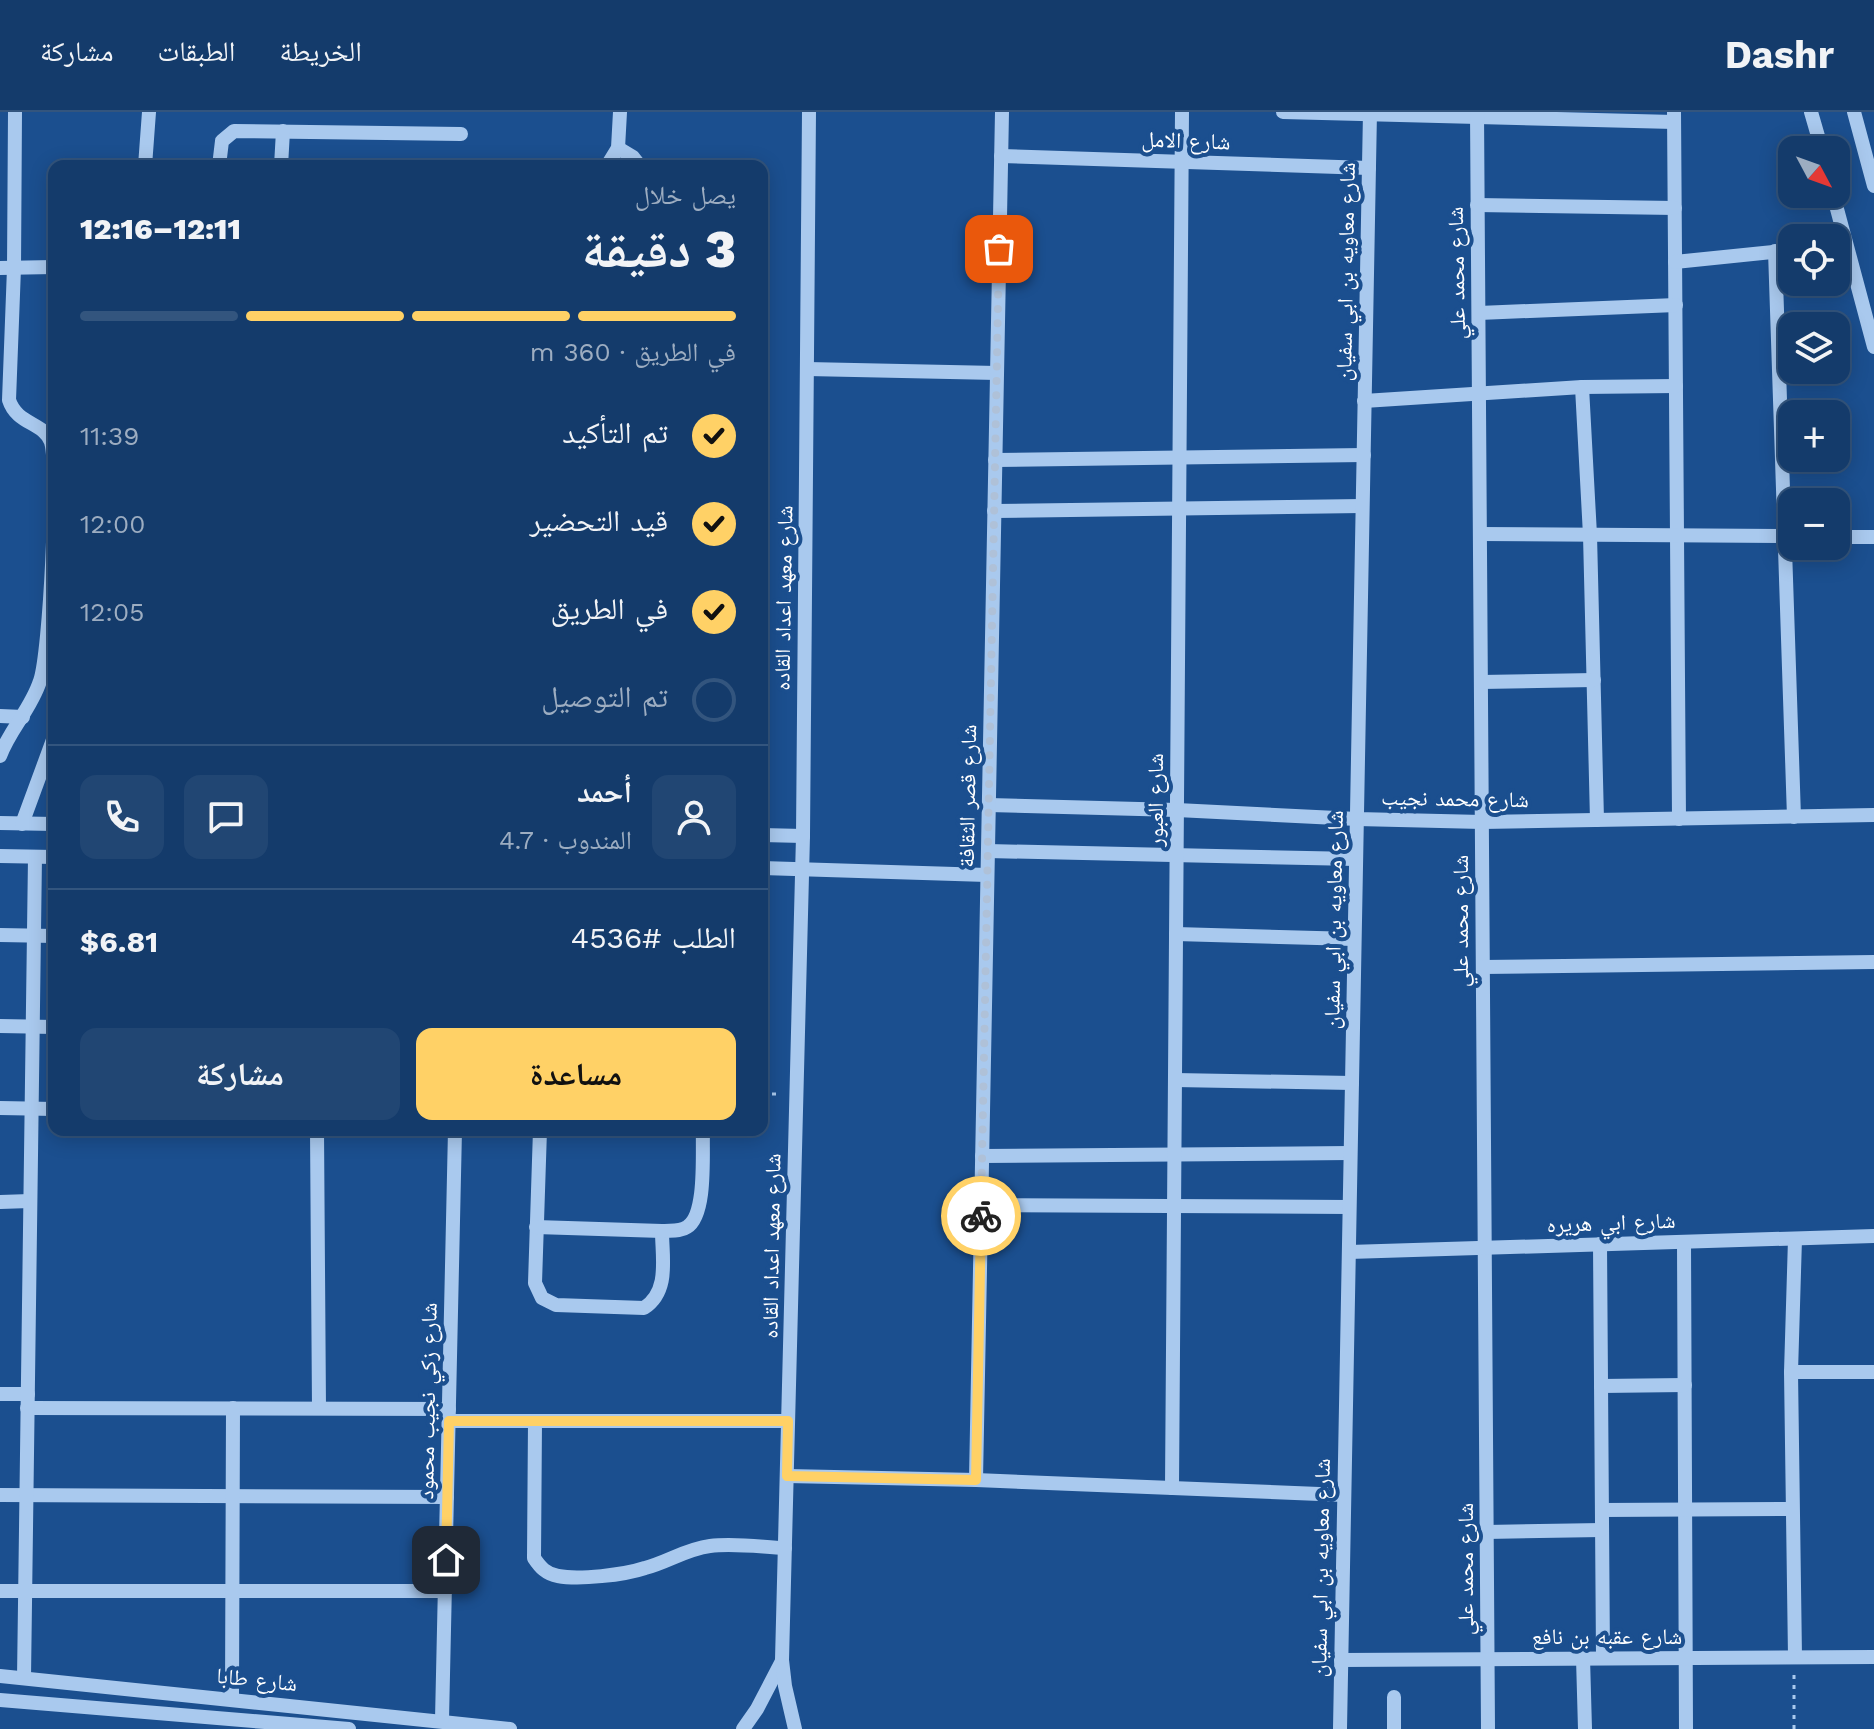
<!DOCTYPE html>
<html lang="ar">
<meta charset="utf-8">
<style>
body{margin:0;font-family:"Work Sans","Noto Naskh Arabic",sans-serif;background:#214673;color:#f1f3f6;direction:rtl;height:100vh;display:flex;flex-direction:column;font-size:30px;white-space:nowrap}
*{box-sizing:border-box;margin:0}
p{font-size:26px;color:#9dadc1}
.icon{flex:none;width:44px;height:44px;fill:none;stroke:currentColor;stroke-width:2;stroke-linecap:round;stroke-linejoin:round}
.map{position:relative;flex:1;overflow:hidden;direction:ltr}
.panel{position:absolute;left:48px;top:48px;width:720px;height:976px;display:flex;flex-direction:column;background:#143b6b;border-radius:16px;box-shadow:0 4px 20px #0003,0 0 0 2px #33557e;direction:rtl}
.panel>*{flex:none}
.needle{width:52px;rotate:131deg}
.controls{position:absolute;left:1778px;top:24px;display:grid;gap:16px}
.controls a{display:grid;place-items:center;width:72px;height:72px;border-radius:16px;background:#143b6b;box-shadow:0 4px 20px #0003,0 0 0 2px #33557e;font-size:40px}
.pin{position:absolute;display:grid;place-items:center;width:68px;height:68px;color:#fff;margin:-34px;border-radius:16px;box-shadow:0 4px 12px #0006}
.courier{position:absolute;display:grid;place-items:center;width:80px;height:80px;margin:-40px;border:6px solid #ffd166;border-radius:50%;background:#fff;color:#222;box-shadow:0 2px 10px #0007}
.summary em{font-style:normal;font-weight:800}
.summary div{display:flex;flex-direction:column-reverse}
.summary{display:flex;align-items:center;justify-content:space-between;height:136px;padding:0 32px}
h1{font-size:52px;font-weight:800;line-height:60px}
.bar{display:grid;grid-template-columns:repeat(4,1fr);gap:12px 8px;align-content:center;height:96px;padding:0 32px}
.bar i{height:10px;border-radius:6px;background:#33557e}
.bar .on{background:#ffd166}
.bar p{grid-column:span 4}
.line{display:flex;align-items:center;gap:20px;padding:0 32px;border-top:2px solid #33557e}
.line div{flex:1}
.round{display:grid;place-items:center;flex:none;width:84px;height:84px;border-radius:16px;background:#214673}
ol{padding:0 32px;list-style:none}
li{display:flex;align-items:center;gap:24px;height:88px}
li p{margin-inline-start:auto}
li .icon{padding:8px;border-radius:50%;background:#ffd166;color:#111;stroke-width:4}
li:last-child{color:#9dadc1}
li i{width:44px;height:44px;border:4px solid #33557e;border-radius:50%}
.primary-button{display:flex;gap:16px;margin-top:auto;padding:16px 32px}
.primary-button a{flex:1;height:92px;border-radius:16px;background:#ffd166;color:#111;font-size:32px;font-weight:800;line-height:92px;text-align:center}
.primary-button a+a{background:#214673;color:#f1f3f6}
header{display:flex;align-items:center;gap:48px;box-sizing:border-box;height:112px;padding:0 40px;background:#143b6b;border-bottom:2px solid #33557e}
header strong{font-size:38px}
nav{display:flex;gap:44px;margin-inline-start:auto;font-size:28px}
.map>svg:first-child{display:block}
</style>
<header>
<strong>Dashr</strong>
<nav><a>الخريطة</a><a>الطبقات</a><a>مشاركة</a></nav>
</header>
<div class="map">
<svg width="1874" height="1617" viewBox="0 0 1874 1617">
<rect width="100%" height="100%" fill="#1b4f8f"/>
<g fill="none" stroke-linecap="round" stroke-linejoin="round">
<g stroke="#a9c9ee" stroke-width="3" stroke-dasharray="4 6" stroke-linecap="butt">
<path d="M762,982H782"/>
<path d="M1794,1617V1561"/>
</g>
<g stroke="#a9c9ee" stroke-width="14">
<path d="M1283,0L1674,10"/>
<path d="M1477,0L1488,1617"/>
<path d="M1674,0L1679,707"/>
<path d="M1811,0L1822,38"/>
<path d="M1854,0L1874,74"/>
<path d="M618,36L633,45L640,54"/>
<path d="M1001,44L1369,56"/>
<path d="M145,54L149,0"/>
<path d="M219,54L222,29L234,19L461,22"/>
<path d="M281,54L283,19"/>
<path d="M607,54L618,36L620,0"/>
<path d="M1833,82L1874,235"/>
<path d="M1477,93L1675,96"/>
<path d="M1775,139L1794,705"/>
<path d="M1675,150L1792,138"/>
<path d="M0,156L54,155"/>
<path d="M1479,201L1676,193"/>
<path d="M807,257L997,261"/>
<path d="M1582,275L1590,423L1597,708"/>
<path d="M1364,289L1582,275L1676,274"/>
<path d="M995,348L1364,343"/>
<path d="M994,399L1362,394"/>
<path d="M1480,422L1792,424"/>
<path d="M1836,425H1874"/>
<path d="M1481,570L1594,568"/>
<path d="M0,604L23,605"/>
<path d="M0,644C10,617 31,597 40,569C50,541 59,355 51,330C44,310 17,313 9,288L14,156L15,0"/>
<path d="M989,693L1177,698L1357,707L1482,710L1874,703"/>
<path d="M0,711L54,712"/>
<path d="M22,712L54,625"/>
<path d="M762,723L803,724"/>
<path d="M988,739L1356,747"/>
<path d="M0,744L54,745"/>
<path d="M762,756L987,763"/>
<path d="M1176,822L1354,827"/>
<path d="M0,823L54,824"/>
<path d="M1483,855L1874,850"/>
<path d="M0,914L54,915"/>
<path d="M1175,968L1352,971"/>
<path d="M0,996L54,997"/>
<path d="M317,1018L319,1296"/>
<path d="M540,1018L535,1171L542,1186L556,1193L644,1196C670,1179 662,1146 662,1119"/>
<path d="M982,1044L1350,1041"/>
<path d="M0,1090L30,1089"/>
<path d="M981,1093L1349,1095"/>
<path d="M536,1115L662,1119C670,1118 680,1120 687,1115C707,1103 702,1041 703,1018"/>
<path d="M1684,1130L1686,1617"/>
<path d="M1600,1132L1603,1546"/>
<path d="M1349,1140L1874,1124"/>
<path d="M1791,1260H1874"/>
<path d="M1601,1274L1685,1273"/>
<path d="M0,1282H28"/>
<path d="M27,1296L449,1297"/>
<path d="M449,1309H788"/>
<path d="M535,1309L534,1446C540,1455 546,1462 558,1464C579,1468 624,1463 645,1456C668,1450 686,1437 710,1434C734,1431 761,1435 785,1436"/>
<path d="M787,1364L976,1368L1344,1383"/>
<path d="M976,1368L1002,0"/>
<path d="M1172,1376L1182,0"/>
<path d="M0,1383L447,1385"/>
<path d="M1602,1398L1792,1397"/>
<path d="M1486,1420L1602,1418"/>
<path d="M0,1479H445"/>
<path d="M1795,1545L1791,1260L1795,1127"/>
<path d="M1583,1546L1585,1617"/>
<path d="M1341,1548L1874,1545"/>
<path d="M0,1564L510,1617"/>
<path d="M24,1566L35,745"/>
<path d="M232,1587L233,1296"/>
<path d="M0,1588L349,1617"/>
<path d="M442,1608L455,1018"/>
<path d="M743,1617L757,1597L782,1549"/>
<path d="M795,1617L785,1574L782,1548L803,724L809,0"/>
<path d="M1340,1617L1370,0"/>
<path d="M1394,1617V1585"/>
</g>
</g>
<g fill="none" stroke-linecap="round" stroke-linejoin="round">
<path stroke="#afc1d8" stroke-width="8" stroke-dasharray="0 14.4" d="M981,1104L999,137"/>
<path stroke="#ffd166" stroke-width="10" d="M446,1448L449,1309H788L787,1364L976,1368L981,1104"/>
</g>
<g text-anchor="middle" stroke-width="8" stroke-linejoin="round" paint-order="stroke">
<g font-size="22" fill="#fff" stroke="#1b4f8f">
<text transform="translate(1186 28) rotate(2)" y="8">شارع الامل</text>
<text transform="translate(1345 160) rotate(-89)" y="8">شارع معاويه بن ابي سفيان</text>
<text transform="translate(1456 161) rotate(-91)" y="8">شارع محمد علي</text>
<text transform="translate(783 486) rotate(-89)" y="8">شارع معهد اعداد القاده</text>
<text transform="translate(967 684) rotate(-89)" y="8">شارع قصر الثقافة</text>
<text transform="translate(1455 686) rotate(1)" y="8">شارع محمد نجيب</text>
<text transform="translate(1155 688) rotate(-90)" y="8">شارع العبور</text>
<text transform="translate(1333 808) rotate(-89)" y="8">شارع معاويه بن ابي سفيان</text>
<text transform="translate(1460 809) rotate(-90)" y="8">شارع محمد علي</text>
<text transform="translate(1611 1110) rotate(-2)" y="8">شارع ابي هريره</text>
<text transform="translate(771 1134) rotate(-89)" y="8">شارع معهد اعداد القاده</text>
<text transform="translate(427 1289) rotate(-89)" y="8">شارع زكي نجيب محمود</text>
<text transform="translate(1320 1456) rotate(-89)" y="8">شارع معاويه بن ابي سفيان</text>
<text transform="translate(1465 1457) rotate(-90)" y="8">شارع محمد علي</text>
<text x="1607" y="1532">شارع عقبه بن نافع</text>
<text transform="translate(257 1567) rotate(6)" y="8">شارع طابا</text>
</g>
</g>
</svg>
<div class="controls">
<a><svg class="needle" viewBox="-14 -14 28 28"><path d="M0-13l5 13h-10z" fill="#e53935"/><path d="M0 13l5-13h-10z" fill="#9dadc1"/></svg></a>
<a><svg class="icon" aria-label="locate" viewBox="0 0 24 24"><circle cx="12" cy="12" r="6"/><path d="M12 2v4M12 18v4M2 12h4M18 12h4"/></svg></a>
<a><svg class="icon" aria-label="layers" viewBox="0 0 24 24"><path d="M12 4l9 5-9 5-9-5zM3 14l9 5 9-5"/></svg></a>
<a>+</a>
<a>−</a>
</div>
<div class="pin" style="left:999px;top:137px;background:#ea580c"><svg class="icon" aria-label="bag" viewBox="0 0 24 24"><path d="M5 8h14l-1 12H6zM9 8a3 3 0 0 1 6 0"/></svg></div>
<div class="pin" style="left:446px;top:1448px;background:#1f2937"><svg class="icon" aria-label="home" viewBox="0 0 24 24"><path d="M3 11l9-7 9 7M6 9v11h12V9"/></svg></div>
<div class="courier" style="left:981px;top:1104px"><svg class="icon" aria-label="bike" viewBox="0 0 24 24"><circle cx="6" cy="16" r="4"/><circle cx="18" cy="16" r="4"/><path d="M6 16l4-8h5l3 8M10 8l3 8H6M13 5h3"/></svg></div>
<section class="panel">
<div class="summary"><div><h1>3 دقيقة</h1><p>يصل خلال</p></div><em>12:11–12:16</em></div>
<div class="bar"><i class="on"></i><i class="on"></i><i class="on"></i><i></i><p>في الطريق · 360 m</p></div>
<ol>
<li><svg class="icon" aria-label="check" viewBox="0 0 24 24"><path d="M5 12l5 5 9-10"/></svg>تم التأكيد<p>11:39</p></li>
<li><svg class="icon" aria-label="check" viewBox="0 0 24 24"><path d="M5 12l5 5 9-10"/></svg>قيد التحضير<p>12:00</p></li>
<li><svg class="icon" aria-label="check" viewBox="0 0 24 24"><path d="M5 12l5 5 9-10"/></svg>في الطريق<p>12:05</p></li>
<li><i></i>تم التوصيل</li>
</ol>
<div class="line" style="height:144px"><a class="round"><svg class="icon" aria-label="person" viewBox="0 0 24 24"><circle cx="12" cy="8" r="4"/><path d="M4 21q1-7 8-7t8 7"/></svg></a><div><b>أحمد</b><p>المندوب · 4.7</p></div><a class="round"><svg class="icon" aria-label="chat" viewBox="0 0 24 24"><path d="M4 5h16v11H9l-5 4z"/></svg></a><a class="round"><svg class="icon" aria-label="phone" viewBox="0 0 24 24"><path d="M5 4h4l2 5-3 2q2 4 5 5l2-3 5 2v4C11 20 4 13 5 4z"/></svg></a></div>
<div class="line" style="height:104px"><div>الطلب #4536</div><b>$6.81</b></div>
<div class="primary-button"><a>مساعدة</a><a>مشاركة</a></div>
</section>
</div>
